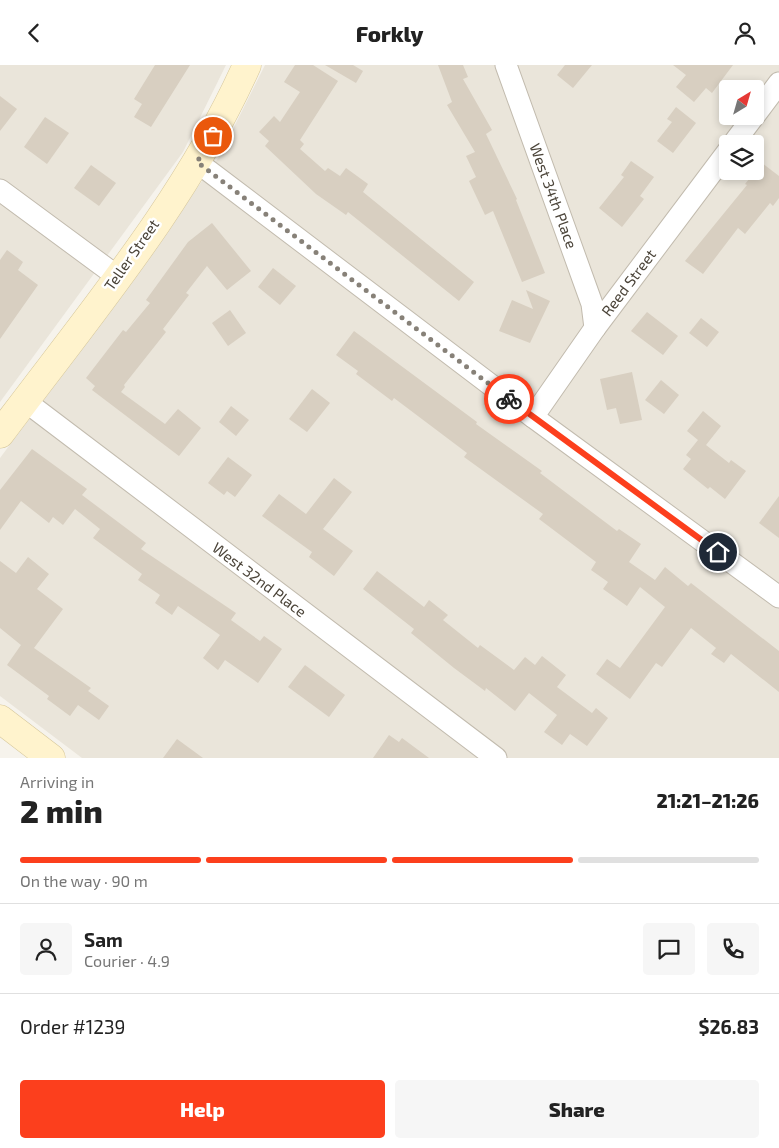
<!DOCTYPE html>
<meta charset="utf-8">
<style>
body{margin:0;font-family:"Exo 2",sans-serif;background:#f6f6f6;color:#222;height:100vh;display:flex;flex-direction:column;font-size:19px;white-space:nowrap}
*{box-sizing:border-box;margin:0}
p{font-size:16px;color:#767676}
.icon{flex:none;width:28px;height:28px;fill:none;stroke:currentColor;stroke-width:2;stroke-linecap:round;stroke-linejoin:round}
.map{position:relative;height:693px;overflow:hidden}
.details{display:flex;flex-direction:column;background:#fff;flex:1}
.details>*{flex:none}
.needle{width:32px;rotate:37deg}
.fabs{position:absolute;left:719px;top:15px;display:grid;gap:10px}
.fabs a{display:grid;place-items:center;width:45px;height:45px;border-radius:5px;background:#fff;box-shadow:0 2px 8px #0003;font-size:25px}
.pin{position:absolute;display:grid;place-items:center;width:42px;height:42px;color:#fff;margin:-21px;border:2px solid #fff;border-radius:50%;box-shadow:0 1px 5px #0007}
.courier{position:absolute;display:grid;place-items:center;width:50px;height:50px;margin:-25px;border:4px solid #fc3f1d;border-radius:50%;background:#fff;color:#222;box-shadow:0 1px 6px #0007}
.overview em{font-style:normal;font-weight:800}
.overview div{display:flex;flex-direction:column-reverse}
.overview{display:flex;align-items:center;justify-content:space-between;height:85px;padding:0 20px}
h1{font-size:32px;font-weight:800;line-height:38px}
.bar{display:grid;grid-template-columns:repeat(4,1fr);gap:8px 5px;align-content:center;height:60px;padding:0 20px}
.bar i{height:6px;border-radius:4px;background:#e0e0e0}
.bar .selected{background:#fc3f1d}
.bar p{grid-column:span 4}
.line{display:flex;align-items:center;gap:12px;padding:0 20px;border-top:1px solid #e0e0e0}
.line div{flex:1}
.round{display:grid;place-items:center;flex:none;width:52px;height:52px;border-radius:5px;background:#f6f6f6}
.cta{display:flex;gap:10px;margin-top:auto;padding:10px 20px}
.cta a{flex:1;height:58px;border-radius:5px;background:#fc3f1d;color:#fff;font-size:20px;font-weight:800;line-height:58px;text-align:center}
.cta a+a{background:#f6f6f6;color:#222}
header{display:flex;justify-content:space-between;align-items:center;height:65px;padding:0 20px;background:#fff;font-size:22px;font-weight:800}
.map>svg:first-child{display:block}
</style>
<header><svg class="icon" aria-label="back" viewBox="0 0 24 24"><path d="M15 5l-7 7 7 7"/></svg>Forkly<svg class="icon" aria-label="person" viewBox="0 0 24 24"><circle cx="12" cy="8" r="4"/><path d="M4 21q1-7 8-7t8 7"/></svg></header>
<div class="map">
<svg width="779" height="693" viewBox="0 0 779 693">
<rect width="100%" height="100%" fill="#f6f3ec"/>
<g fill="#eae5da" fill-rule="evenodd">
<path d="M0,0H226L183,87L0,337Z"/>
<path d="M265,0H779V693H82L0,631V393L109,247L219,92ZM728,24H755V51H728ZM728,79H755V106H728Z"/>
</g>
<g fill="#d8cfc1">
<path d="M155,0H190L151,62L134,52L142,39L134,34Z"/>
<path d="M295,0H313L338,16L300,75L304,79L300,84L325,106L328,103L340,111L346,103L368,119L363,127L474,217L459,236L348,147L346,150L316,129L265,81L269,76L259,67L274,51L280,57L300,27L284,17Z"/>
<path d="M325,0H353L363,6L356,18Z"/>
<path d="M438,0H463L468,12L463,14L492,65L486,69L517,134L516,135L545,208L522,217L493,146L485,150L469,116L476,112L466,91L475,87L447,40L452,37Z"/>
<path d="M565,0H592L573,23L557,10Z"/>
<path d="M673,0H733L712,28L706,23L694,37L676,22L686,10Z"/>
<path d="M0,31L17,44L0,66Z"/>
<path d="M676,42L696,58L673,88L657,76L672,57L667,54Z"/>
<path d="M45,52L69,68L47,99L24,82Z"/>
<path d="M631,96L654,112L640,131L644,134L622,162L599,143L624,112L621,110Z"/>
<path d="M762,98L779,111V133L773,141L770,138L745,169L738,163L703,209L685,196L747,120L745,119Z"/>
<path d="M91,100L116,118L99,141L74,123Z"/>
<path d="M212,158L251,206L227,225L207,201L186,228L189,230L163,264L166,267L124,320L125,322L121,327L165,359L178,344L201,363L179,391L92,325L95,321L86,313L123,265L126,267L150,238L146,235L188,177Z"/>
<path d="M7,185L23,197L18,205L38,220L0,274V195Z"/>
<path d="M273,203L296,221L280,240L258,222Z"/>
<path d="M526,225L550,236L530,278L499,266L512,235L533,244Z"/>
<path d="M230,245L246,268L228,281L212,258Z"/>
<path d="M647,247L678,271L663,290L631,266Z"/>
<path d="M701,253L719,267L707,282L689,268Z"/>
<path d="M354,266L477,357L476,359L542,406L540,408L617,466L619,464L641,479L629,497L655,515L665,502L688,521L691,518L779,586V627L731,589L724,598L711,589L716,583L691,563L662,602L656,598L630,634L596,609L607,594L620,603L665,542L640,522L627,541L603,524L608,517L591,505L596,497L539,454L543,449L464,392L467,388L394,333L392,336L356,309L358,306L336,290Z"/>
<path d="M632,307L642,355L620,359L616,343L607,345L600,314Z"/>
<path d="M661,315L679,330L664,349L645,335Z"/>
<path d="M312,324L330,338L307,367L289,354Z"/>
<path d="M231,341L249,355L236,371L219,357Z"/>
<path d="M703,346L721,361L706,380L729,398L731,395L746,406L725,434L710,422L708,424L683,404L691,394L686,390L698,375L687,366Z"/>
<path d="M32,384L87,424L82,430L146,478L141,484L236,548L231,555L260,576L264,571L282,584L258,618L225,595L218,605L203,593L220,570L178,541L172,550L155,538L160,530L138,515L142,509L93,473L100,464L75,444L63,460L53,452L49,458L21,436L0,465V425Z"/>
<path d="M228,392L252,410L235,432L227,426L224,430L208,418Z"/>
<path d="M334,413L352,427L323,464L353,486L334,511L309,492L312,487L262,451L279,429L306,449Z"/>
<path d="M779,431V473L759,458Z"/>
<path d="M28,492L49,509L37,524L63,544L34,583L91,623L88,626L109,641L99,655L78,640L70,651L47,634L49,631L7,600L21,580L0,563V496L16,508Z"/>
<path d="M377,506L424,542L429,535L448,550L443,555L478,583L480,580L514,605L525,592L535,600L542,591L566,610L557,622L592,648L596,643L608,653L587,681L570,669L562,680L544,667L557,650L529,628L515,646L486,623L485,626L454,603L411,568L414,564L363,524Z"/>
<path d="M305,600L345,630L329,652L288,622Z"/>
<path d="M389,670L399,677L402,673L429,693H373Z"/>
<path d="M177,674L203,693H163Z"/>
</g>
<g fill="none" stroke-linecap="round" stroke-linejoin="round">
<g stroke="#c2bbae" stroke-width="23">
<g id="street">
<path d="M506,0L592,239L595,263"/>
<path d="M755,50L779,18"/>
<path d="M733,79L754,51"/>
<path d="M197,97L533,352L779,532"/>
<path d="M0,125L118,212"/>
<path d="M25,336L496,693"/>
<path d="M533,352L595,263L728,86"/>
</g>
</g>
<g stroke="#d6c79b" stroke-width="29">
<g id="secondary">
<path d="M0,369C88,251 187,135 247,0"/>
<path d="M0,654L51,693"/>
</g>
</g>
<use href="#street" stroke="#fff" stroke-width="21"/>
<use href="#secondary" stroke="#fff3cd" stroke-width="28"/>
</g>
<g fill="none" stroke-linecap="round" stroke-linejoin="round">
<path stroke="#878178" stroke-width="5" stroke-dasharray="0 9" d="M213,71L197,97L509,334"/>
<path stroke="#fc3f1d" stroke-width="6" d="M509,334L718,487"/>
</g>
<g text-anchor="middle" stroke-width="5" stroke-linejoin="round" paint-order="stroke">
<g font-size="15" fill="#4b4439" stroke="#fff">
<text transform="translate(553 131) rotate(70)" y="5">West 34th Place</text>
<text transform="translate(132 190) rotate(-55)" y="5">Teller Street</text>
<text transform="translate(629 218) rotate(-53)" y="5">Reed Street</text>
<text transform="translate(259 515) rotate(37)" y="5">West 32nd Place</text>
</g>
</g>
</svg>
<div class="fabs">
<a><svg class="needle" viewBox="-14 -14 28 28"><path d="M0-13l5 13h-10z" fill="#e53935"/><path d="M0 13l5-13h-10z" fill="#767676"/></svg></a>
<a><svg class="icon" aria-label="layers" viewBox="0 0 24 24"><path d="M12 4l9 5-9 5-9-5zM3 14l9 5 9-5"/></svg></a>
</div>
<div class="pin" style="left:213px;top:71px;background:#ea580c"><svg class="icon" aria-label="bag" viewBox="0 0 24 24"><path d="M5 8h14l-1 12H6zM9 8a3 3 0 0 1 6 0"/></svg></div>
<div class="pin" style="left:718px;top:487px;background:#1f2937"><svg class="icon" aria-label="home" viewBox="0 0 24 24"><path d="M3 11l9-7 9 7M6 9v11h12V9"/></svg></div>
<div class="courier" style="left:509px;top:334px"><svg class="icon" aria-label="bike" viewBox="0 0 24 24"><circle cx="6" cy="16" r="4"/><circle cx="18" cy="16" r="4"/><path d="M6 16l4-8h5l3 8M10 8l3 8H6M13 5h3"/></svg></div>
</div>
<section class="details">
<div class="overview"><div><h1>2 min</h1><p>Arriving in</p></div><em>21:21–21:26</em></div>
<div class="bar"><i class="selected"></i><i class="selected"></i><i class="selected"></i><i></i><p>On the way · 90 m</p></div>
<div class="line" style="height:90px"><a class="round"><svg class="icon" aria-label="person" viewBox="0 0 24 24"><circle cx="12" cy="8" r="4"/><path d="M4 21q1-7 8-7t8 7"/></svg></a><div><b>Sam</b><p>Courier · 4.9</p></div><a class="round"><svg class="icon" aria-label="chat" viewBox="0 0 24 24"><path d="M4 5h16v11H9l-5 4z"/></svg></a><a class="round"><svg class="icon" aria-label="phone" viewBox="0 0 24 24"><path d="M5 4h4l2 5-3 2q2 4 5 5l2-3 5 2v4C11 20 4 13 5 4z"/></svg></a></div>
<div class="line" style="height:65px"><div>Order #1239</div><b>$26.83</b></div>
<div class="cta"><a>Help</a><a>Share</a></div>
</section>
